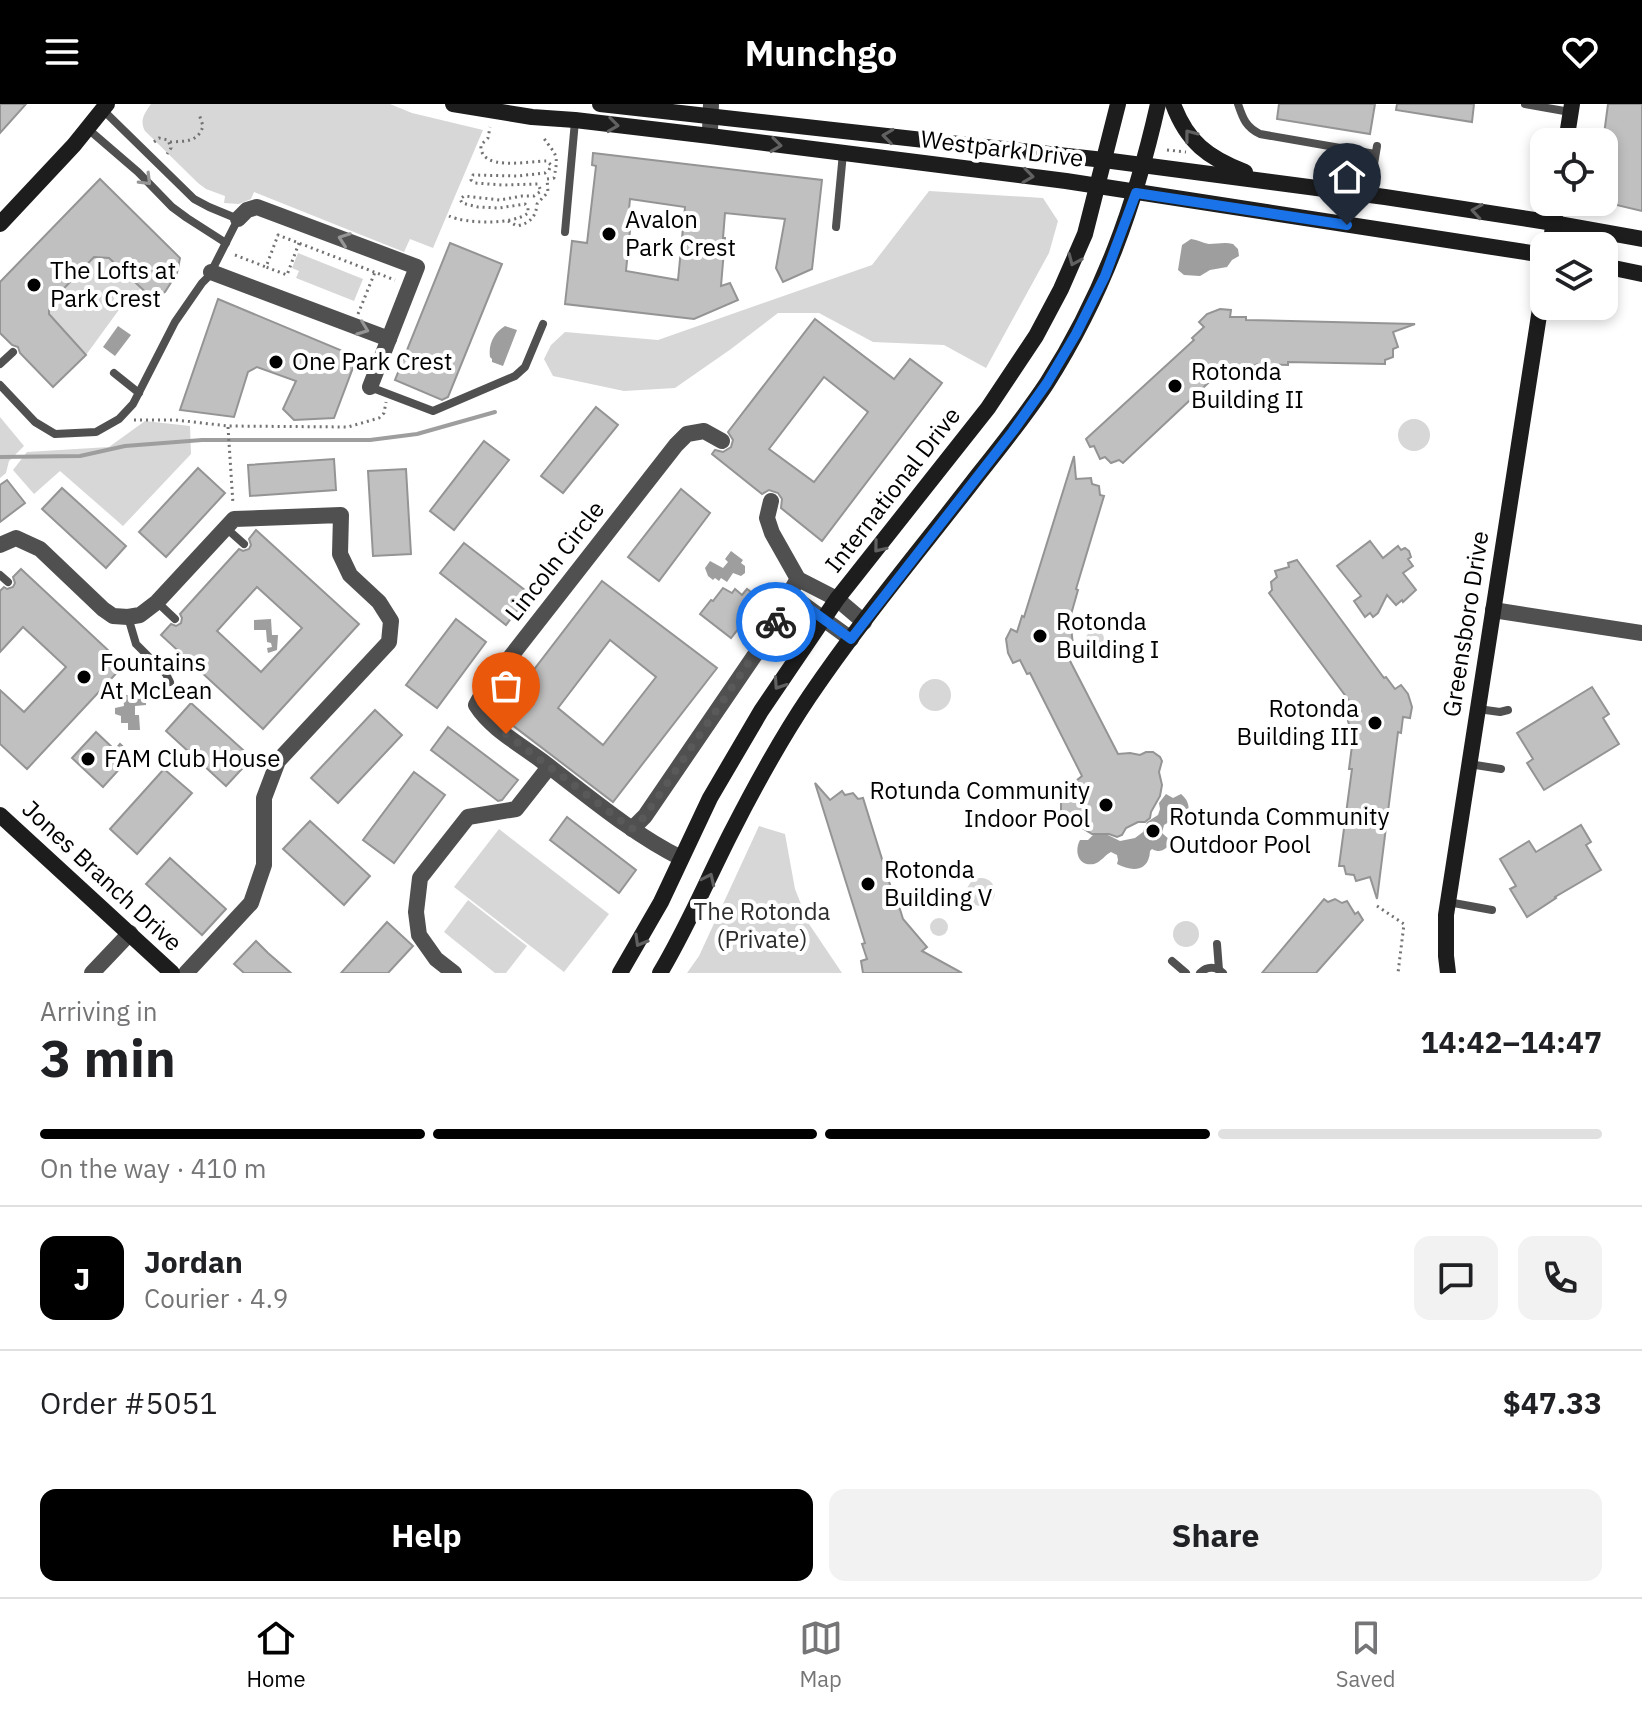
<!DOCTYPE html>
<meta charset="utf-8">
<style>
body{margin:0;font-family:"IBM Plex Sans",sans-serif;background:#f2f2f2;color:#202124;height:100vh;display:flex;flex-direction:column;font-size:30px;white-space:nowrap}
*{box-sizing:border-box;margin:0}
p{font-size:26px;color:#757577}
.icon{flex:none;width:44px;height:44px;fill:none;stroke:currentColor;stroke-width:2;stroke-linecap:round;stroke-linejoin:round}
.map{position:relative;height:869px;overflow:hidden}
.details{display:flex;flex-direction:column;background:#fff;flex:1}
.details>*{flex:none}
.tools{position:absolute;left:1530px;top:24px;display:grid;gap:16px}
.tools a{display:grid;place-items:center;width:88px;height:88px;border-radius:16px;background:#fff;box-shadow:0 4px 12px #0003;font-size:40px}
.pin{position:absolute;display:grid;place-items:center;width:68px;height:68px;color:#fff;margin:-82px -34px;border-radius:50% 50% 50% 0;rotate:-45deg;box-shadow:0 0 8px #0007}
.pin .icon{rotate:45deg}
.courier{position:absolute;display:grid;place-items:center;width:80px;height:80px;margin:-40px;border:6px solid #1a73e8;border-radius:50%;background:#fff;color:#222;box-shadow:0 2px 10px #0007}
.overview em{font-style:normal;font-weight:700}
.overview div{display:flex;flex-direction:column-reverse}
.overview{display:flex;align-items:center;justify-content:space-between;height:136px;padding:0 40px}
h1{font-size:52px;font-weight:700;line-height:60px}
.bar{display:grid;grid-template-columns:repeat(4,1fr);gap:12px 8px;align-content:center;height:96px;padding:0 40px}
.bar i{height:10px;border-radius:6px;background:#e0e0e0}
.bar .selected{background:#000}
.bar p{grid-column:span 4}
.line{display:flex;align-items:center;gap:20px;padding:0 40px;border-top:2px solid #e0e0e0}
.line div{flex:1}
.round{display:grid;place-items:center;flex:none;width:84px;height:84px;border-radius:16px;background:#f2f2f2}
.action{display:flex;gap:16px;margin-top:auto;padding:16px 40px}
.action a{flex:1;height:92px;border-radius:16px;background:#000;color:#fff;font-size:32px;font-weight:700;line-height:92px;text-align:center}
.action a+a{background:#f2f2f2;color:#202124}
header{display:flex;justify-content:space-between;align-items:center;height:104px;padding:0 40px;background:#000;color:#fff;font-size:36px;font-weight:700}
.tab-bar{display:flex;justify-content:space-around;align-items:center;height:112px;border-top:2px solid #e0e0e0;background:#fff;font-size:22px;color:#757577}
.tab-bar a{display:grid;justify-items:center;gap:4px}
.tab-bar .selected{color:#000}
.map>svg:first-child{display:block}
</style>
<header><svg class="icon" aria-label="menu" viewBox="0 0 24 24"><path d="M4 6h16M4 12h16M4 18h16"/></svg>Munchgo<svg class="icon" aria-label="heart" viewBox="0 0 24 24"><path d="M12 20l-8-8c-3-5 5-10 8-4 3-6 11-1 8 4z"/></svg></header>
<div class="map">
<svg width="1642" height="869" viewBox="0 0 1642 869">
<rect width="100%" height="100%" fill="#fff"/>
<g fill="#d7d7d7">
<path d="M151,0H390L412,9L483,26L433,144L410,135L404,148L254,88L251,95L239,100L224,99L225,92L206,85L198,79L145,27C139,16 145,9 151,0Z"/>
<path d="M929,87L1043,94L1058,117L1049,149L986,264L944,241L873,238L819,209H778L731,245L675,284L624,287L553,272L544,255L551,241L565,228L658,236L872,161Z"/>
<path d="M298,149L363,175L354,197L296,174L299,167L292,164Z"/>
<path d="M94,153L109,154L141,184L121,203L86,251L49,210V200Z"/>
<circle cx="1247" cy="293" r="9"/>
<path d="M0,313L24,342L9,357L6,369L0,374Z"/>
<circle cx="1414" cy="331" r="16"/>
<path d="M145,317L190,322L191,350L123,422L60,367L34,390L13,366L27,348L109,343Z"/>
<circle cx="1095" cy="535" r="9"/>
<circle cx="935" cy="591" r="16"/>
<path d="M759,722L785,730L795,785L809,820L842,869H687L699,852Z"/>
<path d="M499,725L609,810L564,868L454,783Z"/>
<circle cx="981" cy="788" r="14"/>
<path d="M468,796L527,842L506,869H495L444,828Z"/>
<circle cx="939" cy="823" r="9"/>
<circle cx="1186" cy="830" r="13"/>
</g>
<g fill="#9e9e9e">
<path d="M1191,135C1198,136 1203,139 1209,140C1217,140 1225,138 1233,140L1238,145L1239,152L1232,156L1227,163L1210,166L1200,172L1184,171L1178,166L1182,141Z"/>
<path d="M118,222L131,231L115,252L103,243Z"/>
<path d="M505,222L517,226L503,262L492,258V255L490,253C488,239 495,228 505,222Z"/>
<path d="M731,447L743,456L741,459L745,462V469L741,472L733,469L727,478L721,474L719,477L715,474L713,476L708,472L705,464L710,457L723,464L728,458L725,455Z"/>
<path d="M271,515L272,531H278L277,546L268,549L267,544L272,543L271,539L267,538L266,526H254V516Z"/>
<path d="M144,580L151,583L152,596L146,597V601L135,602V611H139L140,626H128V619H121V612L115,610V604L124,602L123,591H138V583Z"/>
<path d="M1166,690L1173,694L1181,690C1187,695 1190,701 1188,709L1177,718H1169L1164,721L1162,729L1171,737C1167,745 1161,750 1152,745L1150,747C1149,768 1132,768 1117,760L1118,756L1117,751L1111,748C1105,751 1101,758 1094,760C1078,763 1074,747 1080,736H1088L1094,730H1106L1120,737L1135,734L1143,728L1147,718L1158,711L1160,705L1159,699Z"/>
</g>
<g fill="none" stroke-linecap="round" stroke-linejoin="round">
<path stroke="#9e9e9e" stroke-width="4" d="M0,353L80,352L125,342L202,336H370L417,330L495,308"/>
</g>
<g fill="#c0c0c0" stroke="#949494" stroke-width="2" fill-rule="evenodd">
<path d="M0,0H26L0,29Z"/>
<path d="M1279,0H1375L1370,30L1277,15Z"/>
<path d="M1397,0H1474L1472,18L1396,6Z"/>
<path d="M1608,0H1642V107L1604,98L1603,38Z"/>
<path d="M593,49L822,76L812,165L783,178L776,164L785,115L725,109L723,134H725L721,182L730,179L738,196L694,215L565,200L572,137L587,139L596,62L592,61ZM630,95L685,103L678,176L626,167L631,116H628Z"/>
<path d="M100,75L180,154L177,169L165,188L152,194L109,154L94,153L49,200V210L86,251L53,283L20,249L18,243L12,241L0,229V178Z"/>
<path d="M450,139L502,160L448,293L442,296L395,276Z"/>
<path d="M218,195L357,253L334,314L294,316L283,305L296,277L257,263L248,268L234,313L180,306Z"/>
<path d="M1220,205L1231,206L1230,213H1246V216L1415,220L1393,228L1398,243L1393,245V253L1385,256V260L1288,258V261L1258,260L1224,273L1221,267L1123,359L1119,356L1111,359L1105,353L1100,355L1094,342L1090,343L1086,335L1194,236L1192,234L1204,223L1199,218L1207,210Z"/>
<path d="M815,215L894,275L910,255L942,279L822,437L781,404L782,395L778,389L769,386L762,390L712,350L715,346L723,348L731,343L733,336L728,328ZM824,273L868,308L814,378L769,345Z"/>
<path d="M596,303L618,321L563,389L541,372Z"/>
<path d="M484,337L509,356L454,426L430,407Z"/>
<path d="M1074,352L1076,375L1091,374L1092,380L1099,382L1100,391L1104,392L1076,485L1078,486L1070,514L1074,550L1067,551L1118,650L1130,649L1140,651L1146,648H1153L1160,653L1162,657L1159,668L1162,681L1160,692L1151,708L1150,714L1145,718H1138L1126,724L1122,731L1117,733L1109,730H1092L1079,722L1073,714L1067,713L1061,707V697L1070,689L1076,677L1082,672L1030,569L1027,570L1020,556L1013,559L1008,549L1006,535L1011,525L1017,528L1022,512L1024,513Z"/>
<path d="M334,355L336,386L250,392L248,361Z"/>
<path d="M198,364L225,389L166,453L139,428Z"/>
<path d="M406,365L411,450L373,452L368,367Z"/>
<path d="M7,376L25,399L0,418V381Z"/>
<path d="M62,384L126,442L106,464L42,405Z"/>
<path d="M681,385L710,409L659,477L628,453Z"/>
<path d="M256,426L359,520L263,625L161,531L171,520L176,522L181,519L182,514L180,510L239,445L243,447L249,445L251,441L249,435ZM257,483L302,524L261,568L217,527Z"/>
<path d="M1370,437L1383,454L1398,442L1401,446L1405,444L1409,447L1411,453L1408,455L1413,462L1403,469L1416,486L1403,498L1402,496L1396,501L1387,491L1378,509L1373,513L1370,509L1365,513L1354,497L1361,492L1337,462Z"/>
<path d="M464,439L530,490L506,521L440,469Z"/>
<path d="M1297,456L1384,574L1386,573L1395,585L1401,581L1408,590L1412,603L1410,614L1403,613L1401,629L1398,628L1377,795L1370,773L1356,777L1354,771L1346,770L1344,762H1339L1352,665H1349L1353,634L1343,600L1350,598L1269,489L1272,486L1271,478L1277,473L1275,467L1289,463L1288,459Z"/>
<path d="M21,465L124,561L27,665L0,640V586L24,608L66,563L23,523L0,548V487L4,483L7,485L13,483L15,479L13,473Z"/>
<path d="M602,477L717,564L613,698L499,611ZM610,536L656,573L603,641L558,604Z"/>
<path d="M723,484L732,489L735,485L742,491L747,485L761,496L731,534L700,510L711,496L713,497Z"/>
<path d="M456,515L486,538L437,604L406,581Z"/>
<path d="M1592,583L1609,610L1603,614L1619,640L1544,686L1527,659L1533,655L1517,629Z"/>
<path d="M191,599L252,654L226,682L166,627Z"/>
<path d="M375,606L402,631L338,699L311,674Z"/>
<path d="M448,623L518,676L502,696L498,697L431,646Z"/>
<path d="M96,628L115,646L120,640L132,651L103,683L72,654Z"/>
<path d="M164,665L192,689L137,750L110,725Z"/>
<path d="M414,668L445,691L394,759L363,736Z"/>
<path d="M815,679L830,696L842,687L845,691L853,689L858,695L863,694L892,787L894,786L903,815L927,843L922,847L962,869H863L861,857L867,855L862,840L865,839Z"/>
<path d="M567,713L636,766L619,789L550,736Z"/>
<path d="M310,717L370,772L344,801L283,745Z"/>
<path d="M1581,721L1591,738L1586,741L1601,766L1555,793L1556,794L1527,813L1510,785L1516,782L1500,755L1529,737L1536,748Z"/>
<path d="M170,754L226,805L202,831L146,780Z"/>
<path d="M1324,795L1328,798L1335,795L1342,799L1347,797L1355,810L1358,808L1363,816L1316,869H1262Z"/>
<path d="M387,818L413,842L388,869H341Z"/>
<path d="M256,837L268,849L291,869H244L234,860Z"/>
</g>
<g fill="none" stroke-linecap="round" stroke-linejoin="round">
<g stroke="#727272" stroke-width="3" stroke-dasharray="2 4" stroke-linecap="butt">
<path d="M154,38L159,34L168,36L171,44L167,50"/>
<path d="M170,38C184,37 198,39 203,22L199,10"/>
<path d="M1167,46L1186,48"/>
<path d="M449,112C466,120 513,121 528,109V104L525,100L499,104L478,103L462,99L460,95L464,92L500,96L522,92H534L541,87L538,80L503,81L475,79L471,76L473,71L517,72L545,69L549,66L551,61L547,57C529,57 479,68 481,41L488,34L490,23"/>
<path d="M508,117L517,122C530,119 536,113 537,100L548,88L547,75L554,74C559,49 556,52 543,33"/>
<path d="M299,139L287,171L266,163L278,131L395,176"/>
<path d="M235,151L266,163"/>
<path d="M358,210L375,168"/>
<path d="M134,316H176L228,322L348,323L379,314L384,309L386,298"/>
<path d="M228,323L233,400"/>
<path d="M1377,802L1404,820L1398,869"/>
</g>
<g stroke="#505050" stroke-width="8">
<path d="M1238,0C1243,15 1246,23 1260,30L1375,50"/>
<path d="M1525,0L1570,8"/>
<path d="M88,25L138,68L172,103L187,114L226,139"/>
<path d="M1369,90L1377,42"/>
<path d="M836,123L843,49"/>
<path d="M565,128L575,17"/>
<path d="M0,260L13,248"/>
<path d="M114,269L139,289"/>
<path d="M0,281L35,318L55,330L96,328L119,315L133,300L175,218L202,179L209,172L238,115L209,103L194,95L103,6"/>
<path d="M370,283L433,307L515,272L525,263L543,220"/>
<path d="M226,424L244,440"/>
<path d="M0,471L8,478"/>
<path d="M157,498L175,515"/>
<path d="M128,513L136,540L166,570L170,578"/>
<path d="M1478,605L1500,608L1508,606"/>
<path d="M1469,660L1501,665"/>
<path d="M1448,798L1492,806"/>
<path d="M1217,840L1219,866"/>
<path d="M1172,857L1186,869"/>
<path d="M1200,869C1207,862 1216,862 1223,869"/>
</g>
<g stroke="#505050" stroke-width="16">
<path d="M710,27L711,0"/>
<path d="M238,115L247,106L257,103L417,163L370,283"/>
<path d="M211,168L389,235"/>
<path d="M771,397L767,414L772,429L798,475L837,495L864,518"/>
<path d="M0,441L16,434L40,445L103,505L113,512L128,513L140,511L157,498L234,415L341,411L340,450L350,471L379,498L391,517L389,538L278,657L264,694V761L251,799L186,869"/>
<path d="M789,490L851,535"/>
<path d="M1493,506L1642,529"/>
<path d="M632,725L645,712L774,523L782,501L798,475"/>
<path d="M681,754C631,729 587,691 542,657C520,640 491,625 476,601L483,588L676,341L687,330L704,327L722,337"/>
<path d="M92,869L130,829"/>
<path d="M454,869L436,855L419,831L416,808L420,774L468,713L516,705L549,663"/>
</g>
<g stroke="#1d1d1d" stroke-width="16">
<path d="M453,0L532,13L575,16L710,32L1066,77L1544,151"/>
<path d="M600,0L1104,56L1385,93L1554,119L1642,135"/>
<path d="M1173,0C1187,38 1208,54 1245,68"/>
<path d="M1566,38L1572,0"/>
<path d="M0,120L74,41L107,0"/>
<path d="M1550,142L1557,98"/>
<path d="M1604,162L1642,170"/>
<path d="M0,711L172,869"/>
<path d="M620,869L661,798L710,694L761,607L837,495L988,304L1036,232L1061,185L1085,130L1118,0"/>
<path d="M660,869C687,824 707,776 731,729C755,682 780,636 809,593C861,516 921,445 978,371C1002,341 1026,311 1047,279C1103,191 1135,102 1158,0"/>
<path d="M1448,869L1446,852V811L1544,179"/>
</g>
</g>
<defs><path id="oneway-chevron" d="M-2-3.5L2.5 0L-2 3.5" fill="none" stroke-width="1.6" stroke-linecap="round" stroke-linejoin="round" transform="scale(2)"/></defs>
<g stroke="#616161">
<use href="#oneway-chevron" transform="translate(613 21) rotate(7)"/>
<use href="#oneway-chevron" transform="translate(1190 31) rotate(-128)"/>
<use href="#oneway-chevron" transform="translate(888 32) rotate(-173)"/>
<use href="#oneway-chevron" transform="translate(776 41) rotate(7)"/>
<use href="#oneway-chevron" transform="translate(1028 72) rotate(8)"/>
<use href="#oneway-chevron" transform="translate(1477 107) rotate(-171)"/>
<use href="#oneway-chevron" transform="translate(1074 156) rotate(113)"/>
<use href="#oneway-chevron" transform="translate(879 443) rotate(129)"/>
<use href="#oneway-chevron" transform="translate(779 580) rotate(124)"/>
<use href="#oneway-chevron" transform="translate(709 775) rotate(-65)"/>
<use href="#oneway-chevron" transform="translate(640 837) rotate(120)"/>
</g>
<g stroke="#969696">
<use href="#oneway-chevron" transform="translate(146 76) rotate(45)"/>
<use href="#oneway-chevron" transform="translate(344 135) rotate(-160)"/>
<use href="#oneway-chevron" transform="translate(363 225) rotate(21)"/>
</g>
<g fill="none" stroke-linecap="round" stroke-linejoin="round">
<path stroke="#595959" stroke-width="8" stroke-dasharray="0 14.4" d="M506,630L632,725L645,712L776,518"/>
<path stroke="#1a73e8" stroke-width="10" d="M776,518L782,501L789,490L851,535L1013,327L1047,279L1076,230L1105,172L1136,89L1347,121"/>
</g>
<g fill="#000" stroke="#fff" stroke-width="3">
<circle cx="609" cy="130" r="8"/>
<circle cx="34" cy="181" r="8"/>
<circle cx="276" cy="258" r="8"/>
<circle cx="1175" cy="282" r="8"/>
<circle cx="1040" cy="532" r="8"/>
<circle cx="84" cy="573" r="8"/>
<circle cx="1375" cy="619" r="8"/>
<circle cx="88" cy="655" r="8"/>
<circle cx="1106" cy="701" r="8"/>
<circle cx="1153" cy="727" r="8"/>
<circle cx="868" cy="780" r="8"/>
</g>
<g text-anchor="middle" stroke-width="8" stroke-linejoin="round" paint-order="stroke">
<g font-size="24" fill="#000" stroke="#fff">
<text transform="translate(1002 45) rotate(7)" y="8">Westpark Drive</text>
<text transform="translate(893 386) rotate(-52)" y="8">International Drive</text>
<text transform="translate(555 457) rotate(-52)" y="8">Lincoln Circle</text>
<text transform="translate(1466 520) rotate(-81)" y="8">Greensboro Drive</text>
<text transform="translate(102 772) rotate(43)" y="8">Jones Branch Drive</text>
</g>
<g font-size="24" fill="#000" stroke="#fff" text-anchor="start">
<text x="625" y="124">Avalon<tspan x="625" dy="28">Park Crest</tspan></text>
<text x="50" y="175">The Lofts at<tspan x="50" dy="28">Park Crest</tspan></text>
<text x="292" y="266">One Park Crest</text>
<text x="1191" y="276">Rotonda<tspan x="1191" dy="28">Building II</tspan></text>
<text x="1056" y="526">Rotonda<tspan x="1056" dy="28">Building I</tspan></text>
<text x="100" y="567">Fountains<tspan x="100" dy="28">At McLean</tspan></text>
<text x="1359" y="613" text-anchor="end">Rotonda<tspan x="1359" dy="28">Building III</tspan></text>
<text x="104" y="663">FAM Club House</text>
<text x="1090" y="695" text-anchor="end">Rotunda Community<tspan x="1090" dy="28">Indoor Pool</tspan></text>
<text x="1169" y="721">Rotunda Community<tspan x="1169" dy="28">Outdoor Pool</tspan></text>
<text x="884" y="774">Rotonda<tspan x="884" dy="28">Building V</tspan></text>
</g>
<g font-size="24" fill="#2e2e2e" stroke="#fff">
<text x="762" y="816">The Rotonda<tspan x="762" dy="28">(Private)</tspan></text>
</g>
</g>
</svg>
<div class="tools">
<a><svg class="icon" aria-label="locate" viewBox="0 0 24 24"><circle cx="12" cy="12" r="6"/><path d="M12 2v4M12 18v4M2 12h4M18 12h4"/></svg></a>
<a><svg class="icon" aria-label="layers" viewBox="0 0 24 24"><path d="M12 4l9 5-9 5-9-5zM3 14l9 5 9-5"/></svg></a>
</div>
<div class="pin" style="left:506px;top:630px;background:#ea580c"><svg class="icon" aria-label="bag" viewBox="0 0 24 24"><path d="M5 8h14l-1 12H6zM9 8a3 3 0 0 1 6 0"/></svg></div>
<div class="pin" style="left:1347px;top:121px;background:#1f2937"><svg class="icon" aria-label="home" viewBox="0 0 24 24"><path d="M3 11l9-7 9 7M6 9v11h12V9"/></svg></div>
<div class="courier" style="left:776px;top:518px"><svg class="icon" aria-label="bike" viewBox="0 0 24 24"><circle cx="6" cy="16" r="4"/><circle cx="18" cy="16" r="4"/><path d="M6 16l4-8h5l3 8M10 8l3 8H6M13 5h3"/></svg></div>
</div>
<section class="details">
<div class="overview"><div><h1>3 min</h1><p>Arriving in</p></div><em>14:42–14:47</em></div>
<div class="bar"><i class="selected"></i><i class="selected"></i><i class="selected"></i><i></i><p>On the way · 410 m</p></div>
<div class="line" style="height:144px"><b class="round" style="background:#000;color:#fff">J</b><div><b>Jordan</b><p>Courier · 4.9</p></div><a class="round"><svg class="icon" aria-label="chat" viewBox="0 0 24 24"><path d="M4 5h16v11H9l-5 4z"/></svg></a><a class="round"><svg class="icon" aria-label="phone" viewBox="0 0 24 24"><path d="M5 4h4l2 5-3 2q2 4 5 5l2-3 5 2v4C11 20 4 13 5 4z"/></svg></a></div>
<div class="line" style="height:104px"><div>Order #5051</div><b>$47.33</b></div>
<div class="action"><a>Help</a><a>Share</a></div>
</section>
<nav class="tab-bar">
<a class="selected"><svg class="icon" aria-label="home" viewBox="0 0 24 24"><path d="M3 11l9-7 9 7M6 9v11h12V9"/></svg>Home</a>
<a><svg class="icon" aria-label="map" viewBox="0 0 24 24"><path d="M3 6l6-2 6 2 6-2v14l-6 2-6-2-6 2zM9 4v14M15 6v14"/></svg>Map</a>
<a><svg class="icon" aria-label="saved" viewBox="0 0 24 24"><path d="M7 4h10v16l-5-4-5 4z"/></svg>Saved</a>
</nav>
